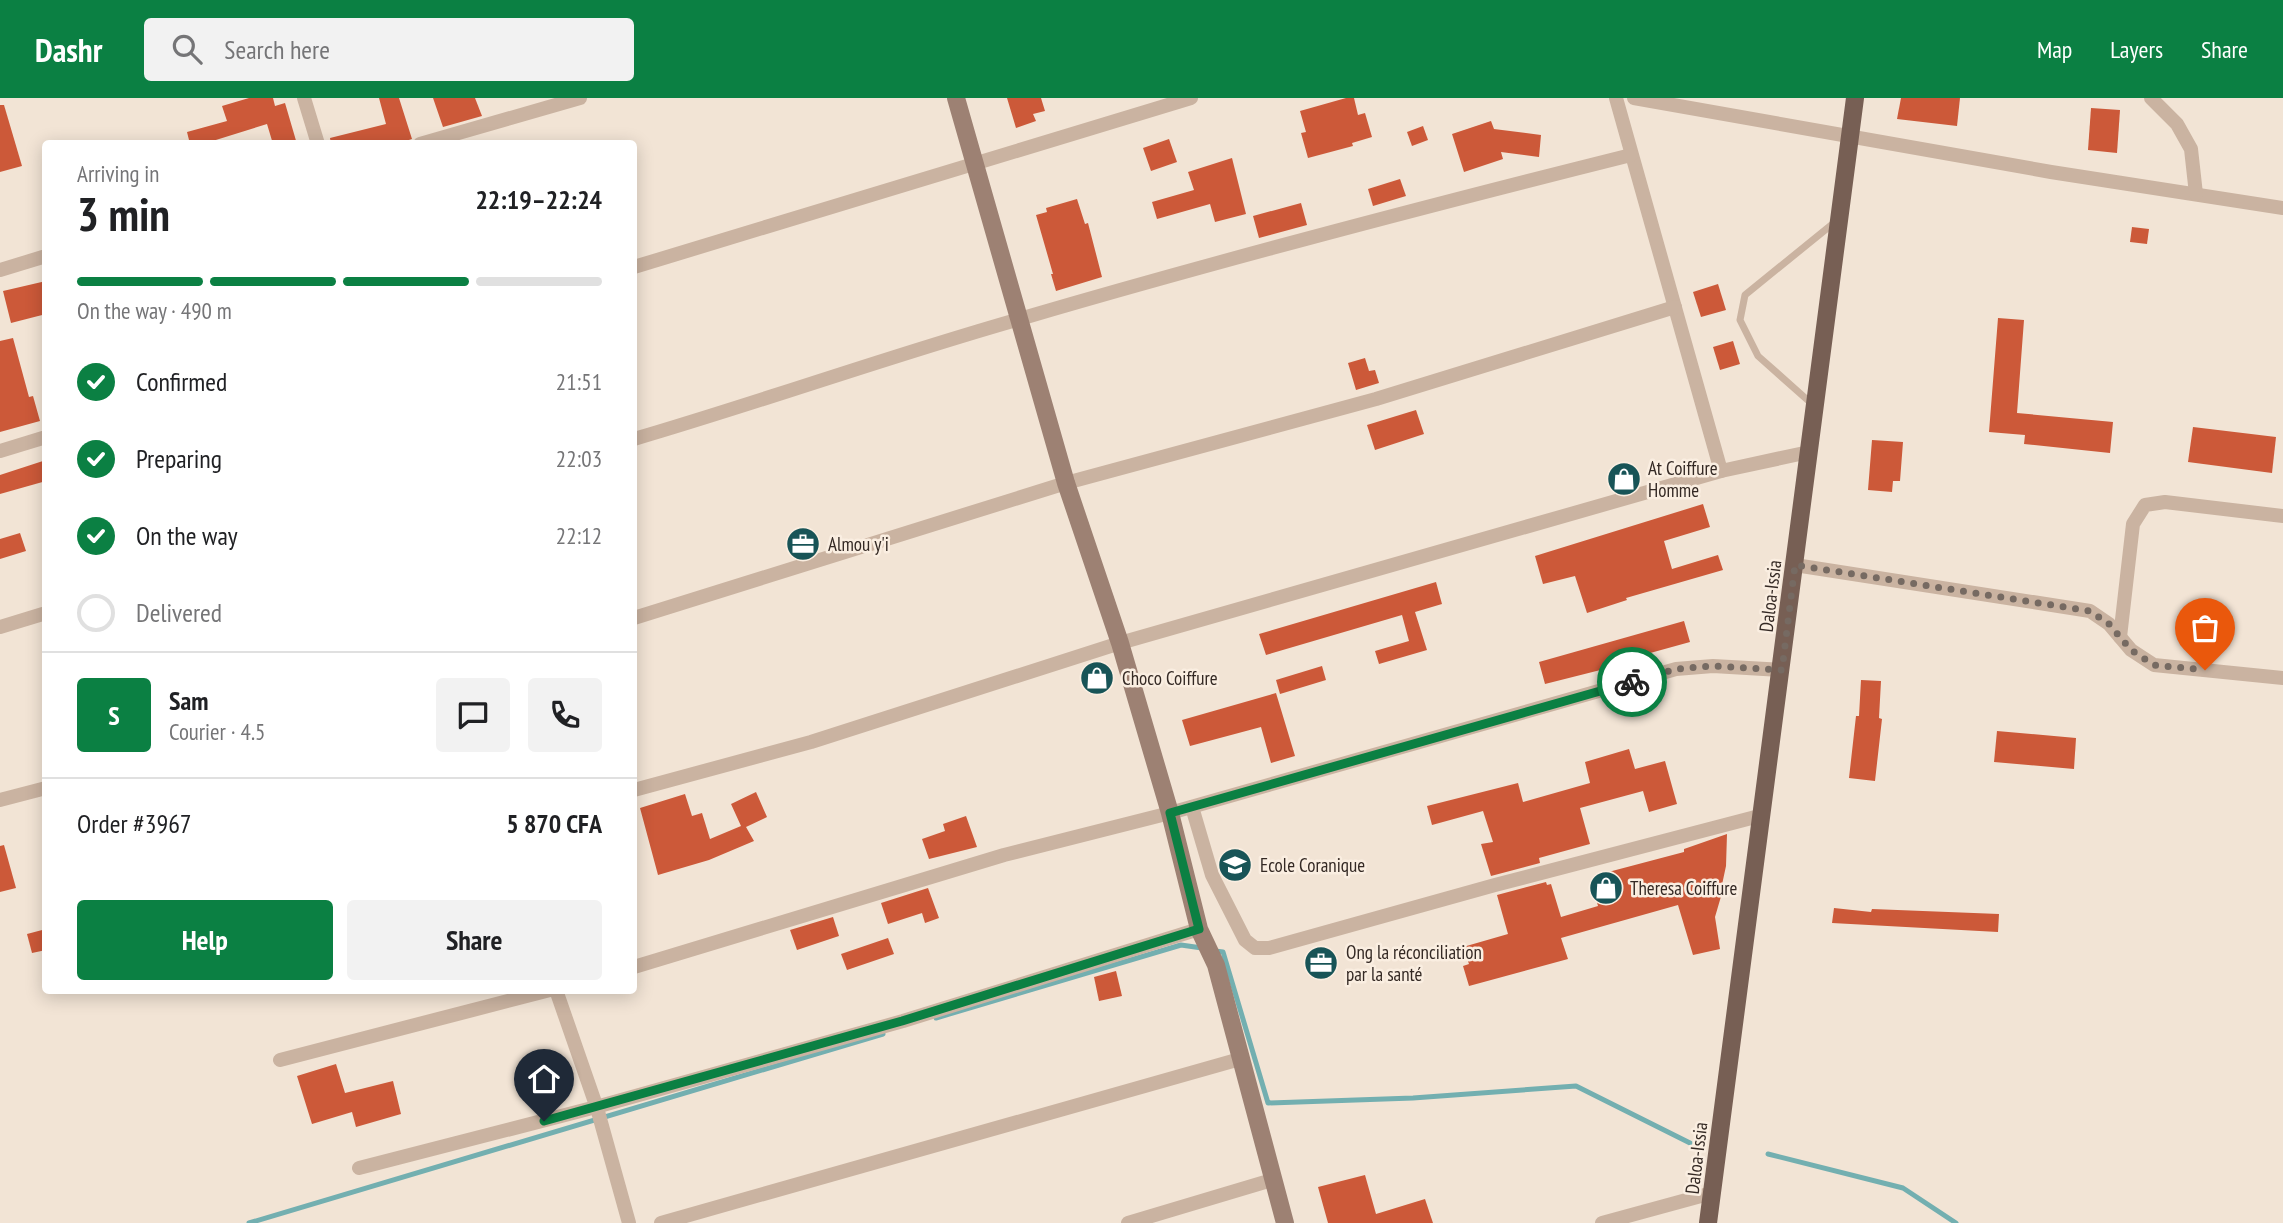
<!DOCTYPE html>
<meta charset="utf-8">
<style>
body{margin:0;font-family:"PT Sans Narrow",sans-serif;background:#f2f2f2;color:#202124;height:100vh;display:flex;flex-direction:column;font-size:26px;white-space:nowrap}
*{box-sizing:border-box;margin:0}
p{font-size:23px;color:#757577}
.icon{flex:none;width:38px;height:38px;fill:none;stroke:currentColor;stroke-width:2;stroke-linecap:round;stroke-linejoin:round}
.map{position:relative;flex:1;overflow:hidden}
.drawer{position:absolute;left:42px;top:42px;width:595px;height:854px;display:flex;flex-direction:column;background:#fff;border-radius:7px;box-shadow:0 4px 18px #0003}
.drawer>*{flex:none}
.pin{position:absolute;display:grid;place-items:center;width:60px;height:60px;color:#fff;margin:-72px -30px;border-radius:50% 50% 50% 0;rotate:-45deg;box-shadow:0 0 7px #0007}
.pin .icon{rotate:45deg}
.courier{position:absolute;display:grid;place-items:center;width:70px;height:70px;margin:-35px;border:5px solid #0b8043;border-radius:50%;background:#fff;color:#222;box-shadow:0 2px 9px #0007}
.overview em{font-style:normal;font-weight:600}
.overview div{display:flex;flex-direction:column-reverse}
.overview{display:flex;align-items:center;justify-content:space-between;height:119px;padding:0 35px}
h1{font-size:46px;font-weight:600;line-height:52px}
.bar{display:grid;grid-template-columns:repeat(4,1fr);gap:10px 7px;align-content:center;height:84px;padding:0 35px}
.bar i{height:9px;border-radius:5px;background:#e0e0e0}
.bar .active{background:#0b8043}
.bar p{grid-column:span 4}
.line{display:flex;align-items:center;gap:18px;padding:0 35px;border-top:2px solid #e0e0e0}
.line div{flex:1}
.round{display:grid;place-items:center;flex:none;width:74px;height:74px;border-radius:7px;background:#f2f2f2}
ol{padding:0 35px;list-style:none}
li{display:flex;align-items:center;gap:21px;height:77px}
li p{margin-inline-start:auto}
li .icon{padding:7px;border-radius:50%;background:#0b8043;color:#fff;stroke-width:4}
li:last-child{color:#757577}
li i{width:38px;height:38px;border:4px solid #e0e0e0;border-radius:50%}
.button{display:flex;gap:14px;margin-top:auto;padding:14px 35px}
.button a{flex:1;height:80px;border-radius:7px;background:#0b8043;color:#fff;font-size:28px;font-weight:600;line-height:80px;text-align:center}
.button a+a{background:#f2f2f2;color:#202124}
header{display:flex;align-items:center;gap:42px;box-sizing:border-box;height:98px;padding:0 35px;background:#0b8043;color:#fff}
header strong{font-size:33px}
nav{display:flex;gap:38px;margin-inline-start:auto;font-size:24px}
.search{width:490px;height:63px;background:#f2f2f2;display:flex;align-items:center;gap:18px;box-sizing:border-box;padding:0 24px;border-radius:7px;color:#757577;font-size:26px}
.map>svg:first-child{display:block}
</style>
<header>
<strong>Dashr</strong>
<div class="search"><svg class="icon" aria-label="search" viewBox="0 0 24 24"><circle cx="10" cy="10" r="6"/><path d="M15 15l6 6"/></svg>Search here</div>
<nav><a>Map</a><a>Layers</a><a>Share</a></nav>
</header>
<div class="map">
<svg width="2283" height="1125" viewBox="0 0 2283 1125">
<rect width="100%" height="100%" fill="#f2e4d5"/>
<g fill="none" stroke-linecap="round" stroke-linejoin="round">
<g stroke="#73afb0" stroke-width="5">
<path d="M1215,853L1223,854L1268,1005L1413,1000L1576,988L1690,1045"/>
<path d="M936,920L1181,847L1202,850"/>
<path d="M1768,1056L1903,1090L1956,1125"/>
<path d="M249,1125L883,936"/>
</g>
</g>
<g fill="#cc5939">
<path d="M249,0H273L275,8L285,5L297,46H273L267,26L203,46H190L187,34L227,23L222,8Z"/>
<path d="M379,0H399L412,41L396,46H331L330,40L386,26Z"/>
<path d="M433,0H475L482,18L443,29Z"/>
<path d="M1007,0H1041L1045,13L1033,16L1036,23L1016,30Z"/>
<path d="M1346,0H1354L1358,17L1365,15L1372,39L1352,45L1353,48L1308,60L1301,35L1306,34L1300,13Z"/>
<path d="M1901,0H1960L1957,28L1897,21Z"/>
<path d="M0,7H4L22,68L0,74Z"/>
<path d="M2091,10L2120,12L2117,55L2088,52Z"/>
<path d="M1491,23L1494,31L1541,37L1539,59L1501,54L1503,61L1464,74L1452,36Z"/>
<path d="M1423,28L1428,42L1412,48L1407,34Z"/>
<path d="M1169,41L1177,64L1151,73L1143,50Z"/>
<path d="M1232,60L1246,116L1215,124L1210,106L1157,121L1152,104L1194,92L1188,74Z"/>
<path d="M1400,81L1406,98L1373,108L1368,91Z"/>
<path d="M1077,101L1085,126L1088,125L1102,179L1056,193L1051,176H1053L1036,117L1047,114L1046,110Z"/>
<path d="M1301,105L1307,127L1259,140L1253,118Z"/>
<path d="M2132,129L2149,131L2147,146L2130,144Z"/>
<path d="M46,183V216L11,225L3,193Z"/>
<path d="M1718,186L1726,212L1701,219L1693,194Z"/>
<path d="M1998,220L2024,222L2017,315L2113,324L2110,355L2024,346L2025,337L1989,334Z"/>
<path d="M13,240L29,299L33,298L40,323L0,334V243Z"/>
<path d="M1733,243L1740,266L1720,272L1713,249Z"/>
<path d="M1365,260L1369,273L1375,272L1379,285L1356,292L1348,265Z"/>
<path d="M1416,312L1424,336L1375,352L1367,327Z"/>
<path d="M2193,329L2276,339L2272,375L2188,364Z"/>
<path d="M1872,342L1903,344L1900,383H1893L1892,394L1868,392Z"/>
<path d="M46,362V383L0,396V377Z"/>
<path d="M1703,406L1710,429L1664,443L1672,471L1718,457L1723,472L1626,500L1627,502L1587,515L1575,478L1543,486L1535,458Z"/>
<path d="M20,435L26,453L0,461V441Z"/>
<path d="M1436,484L1442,506L1415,514L1427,552L1379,566L1375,553L1409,543L1402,517L1266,557L1259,536Z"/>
<path d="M1684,523L1690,544L1643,557L1644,561L1545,586L1539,564Z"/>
<path d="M1322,568L1326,582L1280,596L1276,582Z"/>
<path d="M1861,582L1881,583L1879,620L1882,621L1875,683L1849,680L1856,618H1859Z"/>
<path d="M1276,595L1295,658L1271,665L1261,629L1190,648L1182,622Z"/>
<path d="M1997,633L2076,640L2074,671L1994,664Z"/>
<path d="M1629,651L1635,671L1665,663L1677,706L1649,714L1643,693L1580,710L1590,746L1539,760L1540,765L1491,778L1481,746L1493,744L1483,713L1432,727L1427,708L1518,685L1523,704L1590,685L1585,664Z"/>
<path d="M756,694L767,719L746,729L754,743L709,762L658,777L640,710L685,696L692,718L702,715L710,741L741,728L731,706Z"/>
<path d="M966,718L977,749L929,761L922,741L945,733L943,726Z"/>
<path d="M1727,736L1726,768L1720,796L1722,795L1715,819L1720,851L1693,857L1678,807L1561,840L1568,861L1469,888L1463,868L1469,866L1463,849L1508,836L1497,797L1546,784L1547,787L1551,786L1561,819L1598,808L1594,793L1602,791L1597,777L1684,754V751Z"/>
<path d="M4,747L16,790L0,794V748Z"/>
<path d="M928,790L939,820L925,825L922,815L888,826L881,805Z"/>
<path d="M1834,810L1871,814L1872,811L1999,816L1998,834L1832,825Z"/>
<path d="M833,819L839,838L797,852L790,832Z"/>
<path d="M46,831V852L32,855L27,836Z"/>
<path d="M888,840L894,856L847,872L841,856Z"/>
<path d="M1116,873L1122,898L1099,903L1094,879Z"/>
<path d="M336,966L345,995L393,983L401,1016L356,1029L352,1014L312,1026L297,978Z"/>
<path d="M1365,1077L1376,1116L1425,1101L1433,1125H1328L1318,1089Z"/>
</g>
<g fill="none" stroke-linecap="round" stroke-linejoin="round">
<path stroke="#cab3a1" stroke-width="7" d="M1812,306L1758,258L1740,222L1745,197L1835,124"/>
<g stroke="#cab3a1" stroke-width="14">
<path d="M304,0L318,46"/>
<path d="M1616,0L1721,373"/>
<path d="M1634,0L2051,74L2283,110"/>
<path d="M2151,0L2177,26L2191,51L2196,96"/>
<path d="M420,46L580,0"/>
<path d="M634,169L1191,0"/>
<path d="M0,172L46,158"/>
<path d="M634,341C764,303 892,257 1023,220C1224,161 1427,108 1631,57"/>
<path d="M0,353L46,339"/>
<path d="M1795,467L2090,513L2109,526L2131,552L2154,567L2283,580"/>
<path d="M634,520L1066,385L1376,301L1675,209"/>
<path d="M0,529L46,515"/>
<path d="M2120,539L2133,426L2145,407L2165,404L2283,418"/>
<path d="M634,692L811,644L1120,545L1721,373L1809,354"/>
<path d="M0,702L46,690"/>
<path d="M1192,709L1212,777L1245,842L1255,850H1269L1495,787L1763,717"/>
<path d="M634,869L1004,757L1170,715L1676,571L1713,568L1782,572"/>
<path d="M556,892L597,1010L629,1125"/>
<path d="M280,962L550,892"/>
<path d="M359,1070L596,1009L903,923L1199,831"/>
<path d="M661,1125L1240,961"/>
<path d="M1128,1125L1272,1082"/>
<path d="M1602,1125L1712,1095"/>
</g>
<path stroke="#9d8173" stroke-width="18" d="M956,0L1066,385L1120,545L1170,715L1199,831L1216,867L1285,1125"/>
<path stroke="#775f54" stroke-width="18" d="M1708,1125L1855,0"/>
</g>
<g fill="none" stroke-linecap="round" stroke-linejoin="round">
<path stroke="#766a62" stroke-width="7" stroke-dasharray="0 12.6" d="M1632,584L1676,571L1713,568L1782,572L1795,467L2090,513L2109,526L2131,552L2154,567L2205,572"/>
<path stroke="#0b8043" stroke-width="9" d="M544,1023L902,923L1199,831L1170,715L1632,584"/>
</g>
<defs>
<g id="shop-disc" transform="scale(1.75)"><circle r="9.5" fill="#185457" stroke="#faeee1"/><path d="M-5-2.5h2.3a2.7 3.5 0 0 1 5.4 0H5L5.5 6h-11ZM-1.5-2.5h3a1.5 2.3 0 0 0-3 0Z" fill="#fff"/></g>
<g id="office-disc" transform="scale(1.75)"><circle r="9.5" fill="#185457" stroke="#faeee1"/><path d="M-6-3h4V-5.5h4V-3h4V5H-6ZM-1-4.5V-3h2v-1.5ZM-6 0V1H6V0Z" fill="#fff"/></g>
<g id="school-disc" transform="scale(1.75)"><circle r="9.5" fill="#185457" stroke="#faeee1"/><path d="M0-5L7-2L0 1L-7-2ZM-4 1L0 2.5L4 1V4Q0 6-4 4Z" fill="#fff"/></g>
</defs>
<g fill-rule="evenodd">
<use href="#shop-disc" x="1624" y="381"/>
<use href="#office-disc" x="803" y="446"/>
<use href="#shop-disc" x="1097" y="580"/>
<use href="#school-disc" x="1235" y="767"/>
<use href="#shop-disc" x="1606" y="790"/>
<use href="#office-disc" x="1321" y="865"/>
</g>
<g text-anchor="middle" stroke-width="5" stroke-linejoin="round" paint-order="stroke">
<g font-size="19" fill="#342924" stroke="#faeee1" text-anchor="start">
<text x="1648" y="377">At Coiffure<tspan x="1648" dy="22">Homme</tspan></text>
<text x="828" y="453">Almou y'i</text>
<text x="1122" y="587">Choco Coiffure</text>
<text x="1260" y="774">Ecole Coranique</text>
<text x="1630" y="797">Theresa Coiffure</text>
<text x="1346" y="861">Ong la réconciliation<tspan x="1346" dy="22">par la santé</tspan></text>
</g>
<g font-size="19" fill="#342924" stroke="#faeee1">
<text transform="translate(1770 498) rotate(-83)" y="7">Daloa-Issia</text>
<text transform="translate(1696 1060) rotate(-83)" y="7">Daloa-Issia</text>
</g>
</g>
</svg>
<div class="pin" style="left:2205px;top:572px;background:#ea580c"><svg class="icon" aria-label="bag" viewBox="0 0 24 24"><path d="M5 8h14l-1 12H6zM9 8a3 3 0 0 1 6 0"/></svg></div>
<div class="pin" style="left:544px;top:1023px;background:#1f2937"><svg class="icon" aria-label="home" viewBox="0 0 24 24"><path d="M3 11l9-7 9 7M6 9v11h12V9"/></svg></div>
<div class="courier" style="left:1632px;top:584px"><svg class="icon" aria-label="bike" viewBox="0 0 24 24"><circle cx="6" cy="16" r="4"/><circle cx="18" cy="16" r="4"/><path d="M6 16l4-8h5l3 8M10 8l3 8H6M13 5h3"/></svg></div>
<section class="drawer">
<div class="overview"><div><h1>3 min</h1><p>Arriving in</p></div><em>22:19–22:24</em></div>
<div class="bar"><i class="active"></i><i class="active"></i><i class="active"></i><i></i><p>On the way · 490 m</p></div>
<ol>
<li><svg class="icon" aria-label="check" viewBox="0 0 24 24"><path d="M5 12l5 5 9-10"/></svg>Confirmed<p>21:51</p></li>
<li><svg class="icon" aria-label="check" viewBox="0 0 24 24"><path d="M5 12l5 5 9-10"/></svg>Preparing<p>22:03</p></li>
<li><svg class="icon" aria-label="check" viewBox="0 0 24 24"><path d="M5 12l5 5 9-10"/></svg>On the way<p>22:12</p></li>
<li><i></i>Delivered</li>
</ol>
<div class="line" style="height:126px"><b class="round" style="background:#0b8043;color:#fff">S</b><div><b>Sam</b><p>Courier · 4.5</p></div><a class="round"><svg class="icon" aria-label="chat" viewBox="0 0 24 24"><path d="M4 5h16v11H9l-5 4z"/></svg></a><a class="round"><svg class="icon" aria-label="phone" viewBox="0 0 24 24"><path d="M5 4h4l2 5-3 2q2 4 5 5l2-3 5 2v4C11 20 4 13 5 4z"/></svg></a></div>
<div class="line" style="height:91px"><div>Order #3967</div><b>5 870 CFA</b></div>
<div class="button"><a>Help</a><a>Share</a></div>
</section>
</div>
